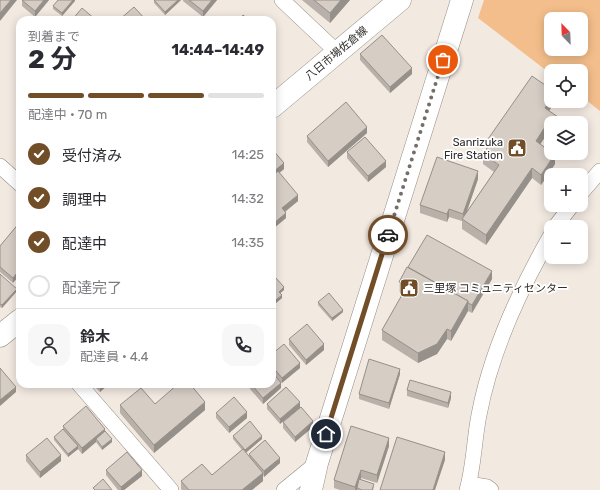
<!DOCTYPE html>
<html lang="ja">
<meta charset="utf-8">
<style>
body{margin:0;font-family:Rubik,"Noto Sans JP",sans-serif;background:#f7f7f7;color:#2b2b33;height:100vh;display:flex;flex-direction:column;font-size:15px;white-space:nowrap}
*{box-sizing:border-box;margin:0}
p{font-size:13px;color:#7c7c81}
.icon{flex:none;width:22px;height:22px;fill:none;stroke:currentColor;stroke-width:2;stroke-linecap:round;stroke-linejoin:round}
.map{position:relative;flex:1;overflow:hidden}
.details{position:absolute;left:16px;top:16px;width:260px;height:372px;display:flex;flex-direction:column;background:#fff;border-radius:12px;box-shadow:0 2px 10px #0003}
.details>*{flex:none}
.needle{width:26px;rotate:337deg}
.buttons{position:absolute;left:544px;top:12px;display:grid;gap:8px}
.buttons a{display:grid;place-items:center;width:44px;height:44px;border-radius:8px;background:#fff;box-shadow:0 2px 10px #0003;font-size:20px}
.pin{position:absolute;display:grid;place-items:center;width:34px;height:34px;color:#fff;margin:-17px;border:2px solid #fff;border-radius:50%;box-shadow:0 1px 4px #0007}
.courier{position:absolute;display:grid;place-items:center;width:40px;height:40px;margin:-20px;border:3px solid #724e28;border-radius:50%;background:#fff;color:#222;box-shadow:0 1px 5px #0007}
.headline em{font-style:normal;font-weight:700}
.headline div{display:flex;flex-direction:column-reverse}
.headline{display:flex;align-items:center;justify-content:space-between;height:68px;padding:0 12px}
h1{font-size:26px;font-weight:700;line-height:30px}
.bar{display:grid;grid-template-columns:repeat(4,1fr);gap:6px 4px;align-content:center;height:48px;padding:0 12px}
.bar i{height:5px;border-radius:3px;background:#e1e1e2}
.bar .selected{background:#724e28}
.bar p{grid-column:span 4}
.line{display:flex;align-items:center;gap:10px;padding:0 12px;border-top:1px solid #e1e1e2}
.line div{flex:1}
.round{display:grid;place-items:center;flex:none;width:42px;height:42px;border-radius:12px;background:#f7f7f7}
ol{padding:0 12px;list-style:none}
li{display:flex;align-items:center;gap:12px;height:44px}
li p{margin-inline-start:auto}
li .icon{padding:4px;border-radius:50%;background:#724e28;color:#fff;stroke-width:4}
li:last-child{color:#7c7c81}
li i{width:22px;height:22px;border:2px solid #e1e1e2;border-radius:50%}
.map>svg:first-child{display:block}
</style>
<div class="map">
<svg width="600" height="490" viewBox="0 0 600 490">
<rect width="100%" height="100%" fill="#f2e9e1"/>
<path fill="#f3be8b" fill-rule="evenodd" d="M484,0H600V111L581,96V71H551V74L478,18ZM551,19H581V49H551Z"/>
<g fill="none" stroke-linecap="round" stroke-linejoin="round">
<g stroke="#948c84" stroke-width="16">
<g id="street">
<path d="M282,0L337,52"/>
<path d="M0,166L20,184"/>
<path d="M581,193L600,171"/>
<path d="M555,227L572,205"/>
<path d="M79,384L171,490"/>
<path d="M469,484L487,487L491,490"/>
<path d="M284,490L317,463"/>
<path d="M467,490C474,466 474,440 479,415C491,351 519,291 551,235"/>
</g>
</g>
<g stroke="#948c84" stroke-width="23">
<g id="secondary">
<path d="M272,107L400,0"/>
<path d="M0,336L20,320"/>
</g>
</g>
<g stroke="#948c84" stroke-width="23">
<path id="primary" d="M311,490L317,463L462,0"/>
</g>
<use href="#street" stroke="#fff" stroke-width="15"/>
<use href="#secondary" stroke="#fff" stroke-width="22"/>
<use href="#primary" stroke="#fff" stroke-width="22"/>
</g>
<g fill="#b8b0a9">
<path d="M22,0H49L35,17L22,6Z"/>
<path d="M75,0L62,16L53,9V6Z"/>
<path d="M154,0H181L165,15L154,3Z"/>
<path d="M183,0H217L203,17L183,1Z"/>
<path d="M302,0H350L330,23Z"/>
<path d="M360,54L412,74L390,93L360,60Z"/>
<path d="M555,101L549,111L561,123H551V141L545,137L540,144L555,164L541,185L532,178L486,245L462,229V221L449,217L447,222L420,213V205L478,179L466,213L494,172L483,164V154L488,147V139Z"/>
<path d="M367,133L328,167L307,142V136Z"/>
<path d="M272,149L284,169L279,173L298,201L285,212L286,218L274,228L272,226Z"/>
<path d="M347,152L386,167L368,182L347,158Z"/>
<path d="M20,222L13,283L0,272V246Z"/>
<path d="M0,274L17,291L2,308L0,307Z"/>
<path d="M272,279L284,290L280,293L282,298L276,303L272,297Z"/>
<path d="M492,279L472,313L468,311L451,341L447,339L437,354L418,363L382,340V330L403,294L399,292V282Z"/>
<path d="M318,302L343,312L332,321L318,305Z"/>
<path d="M289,339L324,350L306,365L289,345Z"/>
<path d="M272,354L300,368L281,383V388L263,404L250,389V384H272Z"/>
<path d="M400,374L389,409L359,399V394Z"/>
<path d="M92,384H109L100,392Z"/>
<path d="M286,387L280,424L267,409V404Z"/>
<path d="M407,390L451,398L448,408L407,396Z"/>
<path d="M155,404L205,410L154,453L120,413V405Z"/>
<path d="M216,413L247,418L229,433L216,418Z"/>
<path d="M283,422L313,427L295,442L283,428Z"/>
<path d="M63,426L105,431L112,442L102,450L96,442L82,454L78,449L68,457L54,440V437L63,429Z"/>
<path d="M233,436L262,439L246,453L249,457V454L280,463L264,477L263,475V481L252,490H182L181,489V481L212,475L242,450L233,439Z"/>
<path d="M389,446L377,483L361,478L360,480L374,487L373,490H340L334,488V480Z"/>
<path d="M26,455L61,461L40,478L26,461Z"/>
<path d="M106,470L142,476L124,490H118L106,475Z"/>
</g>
<g fill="#96908a">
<path d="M11,0H17L0,21V13Z"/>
<path d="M44,0H49L35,17V11Z"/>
<path d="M73,0H75V1L62,16V13Z"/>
<path d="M178,0H181L165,15V12Z"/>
<path d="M212,0H217L203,17V11Z"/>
<path d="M341,0H350L330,23V13Z"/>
<path d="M412,68V74L390,93V87Z"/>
<path d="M551,98V101H555V102L545,117V108Z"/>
<path d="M367,127V133L328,167V161Z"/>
<path d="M545,127V137L536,151V141Z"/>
<path d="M555,154V164L541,185V175Z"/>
<path d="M386,161V167L368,182V176Z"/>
<path d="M284,163V169L272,179V173Z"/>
<path d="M532,168V178L486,245V235Z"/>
<path d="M478,171V179L464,220L463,214Z"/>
<path d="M298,195V201L282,214V208Z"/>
<path d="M449,209V217L447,222V214Z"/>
<path d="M286,213V218L274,228V223Z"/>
<path d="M20,269V275L13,283V278Z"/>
<path d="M492,271V279L472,313V305Z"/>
<path d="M284,287V290L279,294V292Z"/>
<path d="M17,289V291L2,308V305Z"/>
<path d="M282,295V298L276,303V300Z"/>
<path d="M468,301V311L451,341V331Z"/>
<path d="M343,310V312L332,321V318Z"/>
<path d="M447,329V339L437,354L418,363V353Z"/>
<path d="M324,344V350L306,365V360Z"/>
<path d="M300,363V368L282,383V378Z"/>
<path d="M400,369V374L389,409V403Z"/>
<path d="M281,383V388L263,404V398Z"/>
<path d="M100,384H109L100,392Z"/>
<path d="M16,387V392L0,406V400Z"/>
<path d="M451,392V398L448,408V403Z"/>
<path d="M205,402V410L154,453V445Z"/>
<path d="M300,402V408L280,424V419Z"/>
<path d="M247,412V418L229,433V427Z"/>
<path d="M313,421V427L295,442V437Z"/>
<path d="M105,429V434L96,439V442L82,454V448Z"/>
<path d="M262,436V439L245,453V450Z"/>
<path d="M389,438V446L377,483V475Z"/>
<path d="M112,439V442L102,450V447Z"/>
<path d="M78,446V449L68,457V454Z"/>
<path d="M445,452V460L435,490H433Z"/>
<path d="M61,455V461L40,478V472Z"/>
<path d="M280,458V463L264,477V471Z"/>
<path d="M142,470V476L124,490H121V487Z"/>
<path d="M361,470V478L357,489V488V490H355V487Z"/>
<path d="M263,473V481L252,490H242Z"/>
</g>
<g fill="#d6cdc5" stroke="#96908a">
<path d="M0,0H11L0,13Z"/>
<path d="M22,0H44L35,11Z"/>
<path d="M58,0H73L62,13L53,6Z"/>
<path d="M154,0H178L165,12Z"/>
<path d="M189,0H212L203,11Z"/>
<path d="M314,0H341L330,13Z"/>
<path d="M134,7L146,20H119Z"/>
<path d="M82,8L96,20H72Z"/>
<path d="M243,15L249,20H239Z"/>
<path d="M382,35L412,68L390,87L360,54Z"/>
<path d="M532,76L551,89V98L545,108L561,119L559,123H551V131L545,127L536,141L551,152V153H553L555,154L541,175L532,168L486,235L462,219L499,165L483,154L491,142L488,139Z"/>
<path d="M346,102L367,127L328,161L307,136Z"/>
<path d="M365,137L386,161L368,176L347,152Z"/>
<path d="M272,149L284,163L272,173Z"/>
<path d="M437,157L478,171L463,214L449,209L447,214L420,205Z"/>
<path d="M278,171L298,195L282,208L286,213L274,223L272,220V177Z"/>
<path d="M20,222V269L13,278L0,267V246Z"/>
<path d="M427,235L492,271L472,305L468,303V301L408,267Z"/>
<path d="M407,267L468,301L451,331L447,329L437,344L418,353L382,330L407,286L399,282Z"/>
<path d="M0,274L17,289L2,305L0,304Z"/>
<path d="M275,277L284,287L279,292L282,295L276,300L272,295V279Z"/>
<path d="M329,293L343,310L332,318L318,302Z"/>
<path d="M307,324L324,344L306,360L289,339Z"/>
<path d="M284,344L300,363L282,378L272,366V354Z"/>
<path d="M369,359L400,369L389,403L359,394Z"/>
<path d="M0,368L16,387L0,400Z"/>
<path d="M272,372L281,383L263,398L251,384H272Z"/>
<path d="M410,380L451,392L448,403L407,390Z"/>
<path d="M178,384H190L205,402L154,445L120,405L141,388L155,404Z"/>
<path d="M286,387L300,402L280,419L267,404Z"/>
<path d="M234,397L247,412L229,427L216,413Z"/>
<path d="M86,406L105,429L82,448L63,426Z"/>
<path d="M301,407L313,421L295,437L283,422Z"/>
<path d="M250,421L262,436L245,450L233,436Z"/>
<path d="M351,426L389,438L377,475L361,470L355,487L334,480Z"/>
<path d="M63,429L78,446L68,454L54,437Z"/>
<path d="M105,431L112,439L102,447L96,439Z"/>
<path d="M397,437L445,452L433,490H380Z"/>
<path d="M47,438L61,455L40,472L26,455Z"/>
<path d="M265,440L280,458L264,471L249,454Z"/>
<path d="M243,449L263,473L242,490H189L181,481L202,464L212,475Z"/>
<path d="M127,452L142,470L121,487L106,470Z"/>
<path d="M103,479L112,490H95L93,488Z"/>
<path d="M359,479L374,484L372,490H362L357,488Z"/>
</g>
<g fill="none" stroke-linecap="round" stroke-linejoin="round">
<path stroke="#746f6a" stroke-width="4" stroke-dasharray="0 7.2" d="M388,235L443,60"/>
<path stroke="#724e28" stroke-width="5" d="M326,434L388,235"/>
</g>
<defs>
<g id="civic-square" transform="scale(1)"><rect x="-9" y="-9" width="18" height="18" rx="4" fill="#724e28" stroke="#fff"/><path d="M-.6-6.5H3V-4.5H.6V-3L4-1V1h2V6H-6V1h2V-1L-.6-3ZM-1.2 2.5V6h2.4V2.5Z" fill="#fff"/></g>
</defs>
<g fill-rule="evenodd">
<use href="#civic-square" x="517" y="148"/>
<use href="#civic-square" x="409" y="288"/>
</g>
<g text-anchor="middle" stroke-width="3.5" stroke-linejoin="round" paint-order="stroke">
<g font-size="11" fill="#302d2a" stroke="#fff">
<text transform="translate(336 53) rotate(-40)" y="4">八日市場佐倉線</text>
</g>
<g font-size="11" fill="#302d2a" stroke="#fff" text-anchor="end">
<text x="503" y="146">Sanrizuka<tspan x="503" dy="13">Fire Station</tspan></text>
<text x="423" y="292" text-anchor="start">三里塚 コミュニティセンター</text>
</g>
</g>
</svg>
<div class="buttons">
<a><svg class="needle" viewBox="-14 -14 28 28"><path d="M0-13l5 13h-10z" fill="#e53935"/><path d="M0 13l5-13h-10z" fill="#7c7c81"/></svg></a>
<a><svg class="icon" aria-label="locate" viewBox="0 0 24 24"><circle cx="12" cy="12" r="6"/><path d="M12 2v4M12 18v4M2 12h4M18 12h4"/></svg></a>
<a><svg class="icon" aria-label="layers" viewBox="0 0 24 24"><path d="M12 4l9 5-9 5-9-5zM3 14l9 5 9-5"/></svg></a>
<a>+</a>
<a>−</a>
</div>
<div class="pin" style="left:443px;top:60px;background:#ea580c"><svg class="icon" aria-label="bag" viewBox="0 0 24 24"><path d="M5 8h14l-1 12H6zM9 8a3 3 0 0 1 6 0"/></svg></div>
<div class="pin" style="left:326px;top:434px;background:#1f2937"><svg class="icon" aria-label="home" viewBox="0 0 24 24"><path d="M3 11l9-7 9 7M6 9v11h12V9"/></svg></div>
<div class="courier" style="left:388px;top:235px"><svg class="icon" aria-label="car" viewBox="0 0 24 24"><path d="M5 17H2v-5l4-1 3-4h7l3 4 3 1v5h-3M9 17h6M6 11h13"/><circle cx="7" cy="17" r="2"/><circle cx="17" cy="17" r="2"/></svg></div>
<section class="details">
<div class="headline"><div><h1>2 分</h1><p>到着まで</p></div><em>14:44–14:49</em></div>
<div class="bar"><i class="selected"></i><i class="selected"></i><i class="selected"></i><i></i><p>配達中 · 70 m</p></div>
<ol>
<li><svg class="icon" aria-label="check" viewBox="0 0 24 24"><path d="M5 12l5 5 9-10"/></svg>受付済み<p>14:25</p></li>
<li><svg class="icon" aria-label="check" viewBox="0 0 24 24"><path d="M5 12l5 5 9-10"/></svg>調理中<p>14:32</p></li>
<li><svg class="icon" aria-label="check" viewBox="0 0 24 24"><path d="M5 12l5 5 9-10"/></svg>配達中<p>14:35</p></li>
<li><i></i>配達完了</li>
</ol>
<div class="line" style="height:72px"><a class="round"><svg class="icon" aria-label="person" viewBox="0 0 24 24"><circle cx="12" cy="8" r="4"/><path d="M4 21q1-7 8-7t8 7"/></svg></a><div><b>鈴木</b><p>配達員 · 4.4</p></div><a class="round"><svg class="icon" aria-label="phone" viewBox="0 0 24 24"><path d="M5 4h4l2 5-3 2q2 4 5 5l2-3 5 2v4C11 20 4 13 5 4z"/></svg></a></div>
</section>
</div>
